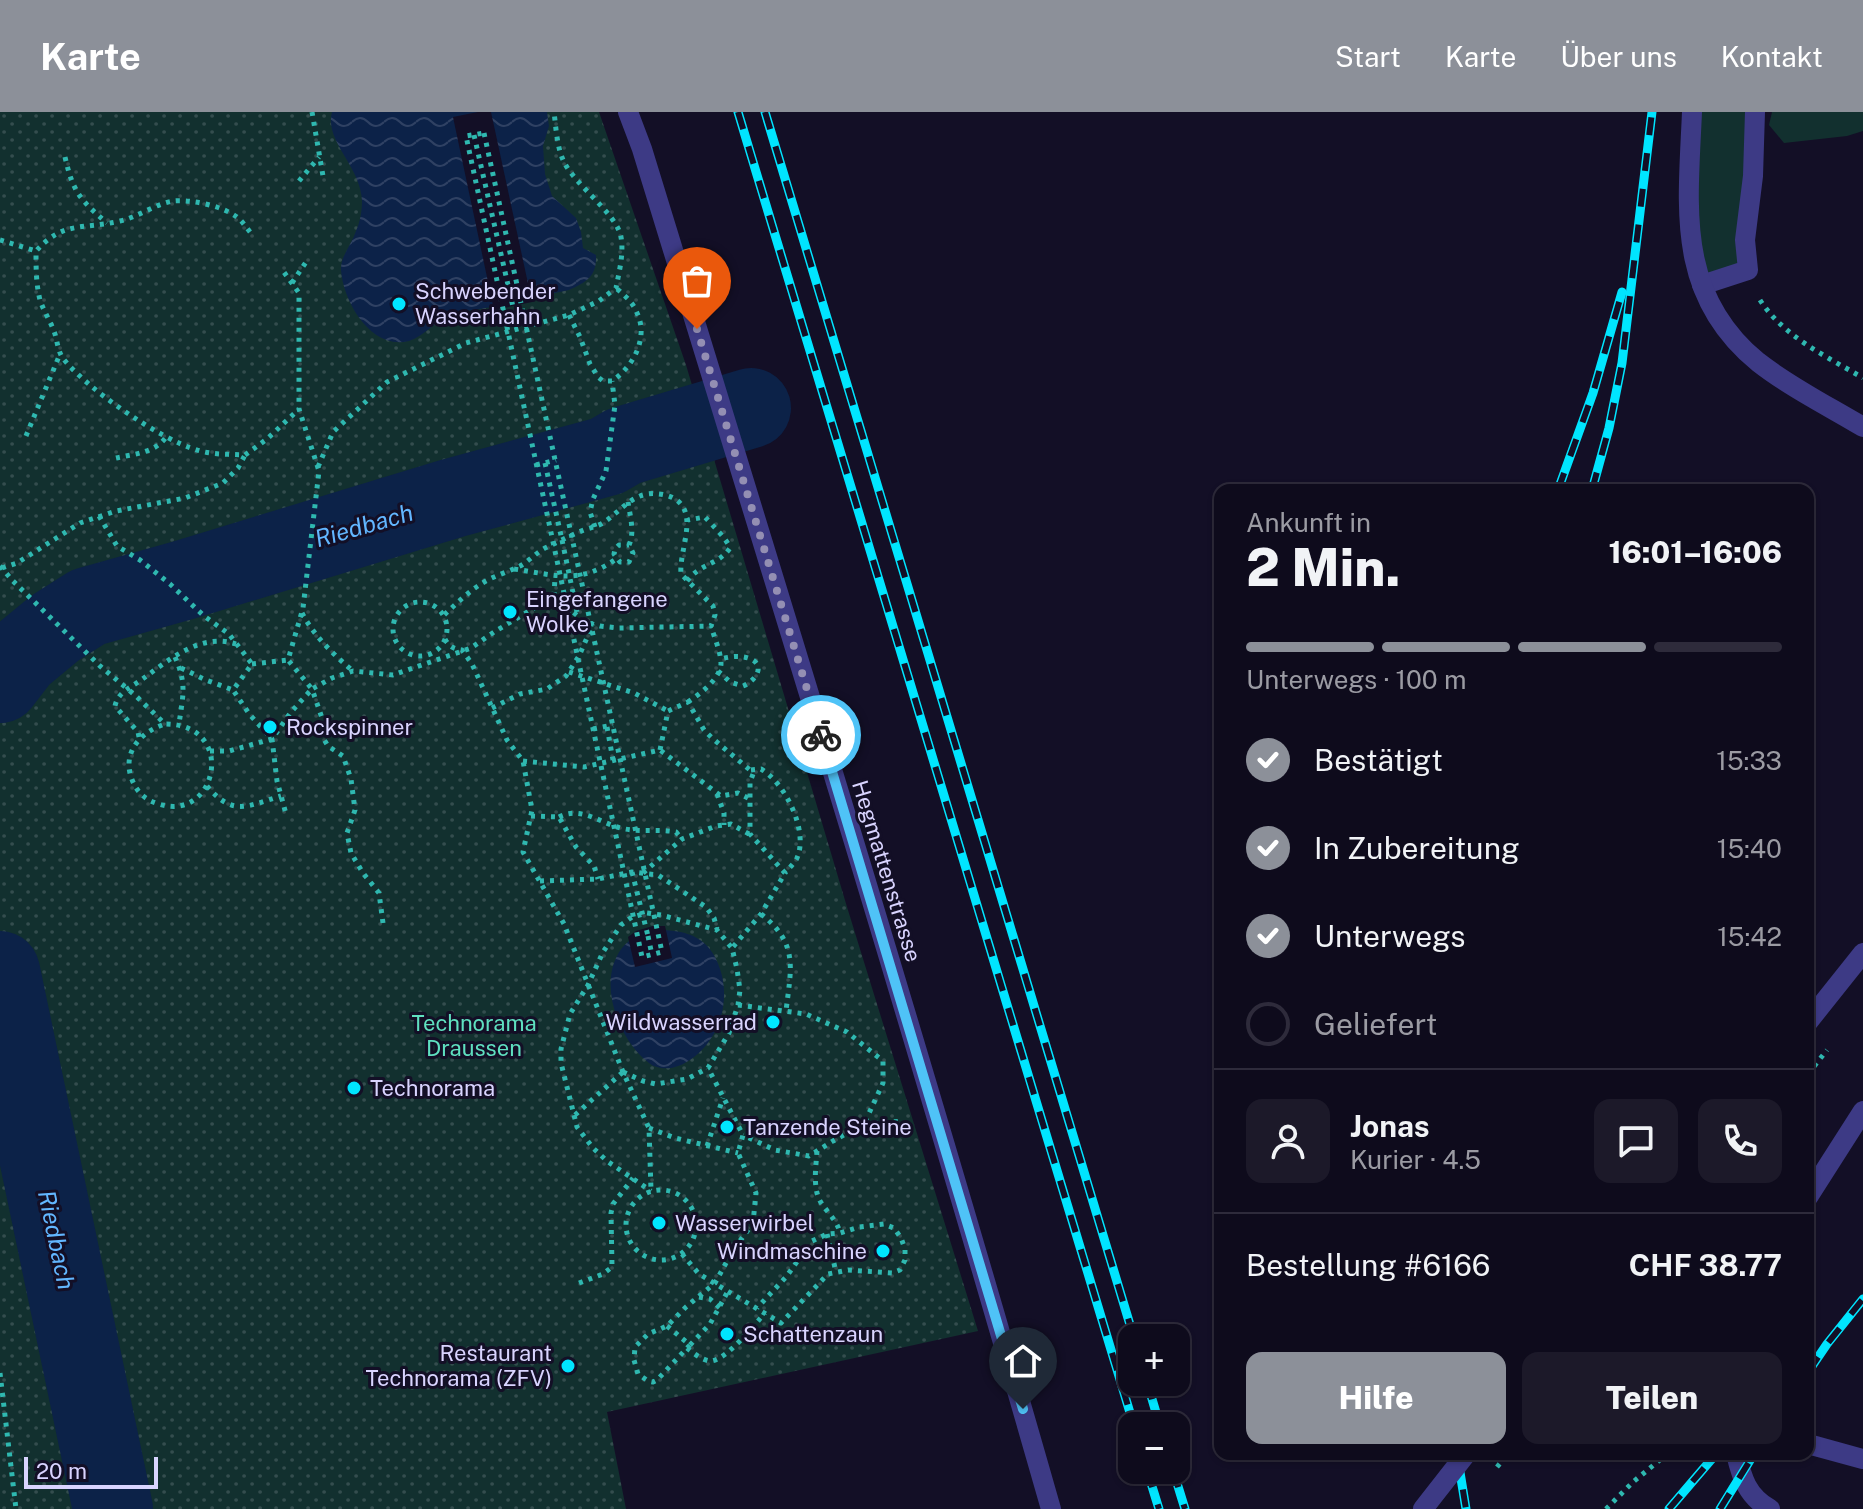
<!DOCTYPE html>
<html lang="de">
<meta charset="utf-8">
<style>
body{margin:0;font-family:"Public Sans",sans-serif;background:#1c1929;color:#f1f3f6;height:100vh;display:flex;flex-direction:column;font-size:30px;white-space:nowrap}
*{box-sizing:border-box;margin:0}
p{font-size:26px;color:#9b9ba3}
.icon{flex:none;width:44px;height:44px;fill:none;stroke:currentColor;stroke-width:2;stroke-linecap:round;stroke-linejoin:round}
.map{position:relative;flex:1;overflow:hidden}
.sheet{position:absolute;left:1214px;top:372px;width:600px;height:976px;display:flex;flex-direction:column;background:#0e0b1c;border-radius:16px;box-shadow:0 2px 6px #0004,0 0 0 2px #2e2b3b}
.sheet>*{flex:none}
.tools{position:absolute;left:1118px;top:1212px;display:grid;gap:16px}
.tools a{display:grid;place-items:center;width:72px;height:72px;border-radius:16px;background:#0e0b1c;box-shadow:0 2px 6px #0004,0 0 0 2px #2e2b3b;font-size:40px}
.scale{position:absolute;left:24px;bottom:20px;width:134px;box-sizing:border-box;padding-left:8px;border:4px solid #d9d4ff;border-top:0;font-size:22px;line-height:28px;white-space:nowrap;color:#d9d4ff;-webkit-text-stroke:6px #130f26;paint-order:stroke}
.pin{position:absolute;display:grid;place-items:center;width:68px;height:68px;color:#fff;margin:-82px -34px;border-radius:50% 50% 50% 0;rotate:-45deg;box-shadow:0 0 8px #0007}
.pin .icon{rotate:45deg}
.courier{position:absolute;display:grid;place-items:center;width:80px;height:80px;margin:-40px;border:6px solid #4fc3f7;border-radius:50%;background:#fff;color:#222;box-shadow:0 2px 10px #0007}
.summary em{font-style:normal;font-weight:800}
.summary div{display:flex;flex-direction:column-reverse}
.summary{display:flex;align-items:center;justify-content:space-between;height:136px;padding:0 32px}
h1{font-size:52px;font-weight:800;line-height:60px}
.bar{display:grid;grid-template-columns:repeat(4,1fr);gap:12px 8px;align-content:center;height:96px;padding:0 32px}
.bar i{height:10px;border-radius:6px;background:#2e2b3b}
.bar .active{background:#8c9099}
.bar p{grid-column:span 4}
.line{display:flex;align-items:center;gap:20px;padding:0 32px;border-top:2px solid #2e2b3b}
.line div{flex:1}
.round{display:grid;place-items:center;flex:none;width:84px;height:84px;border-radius:16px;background:#1c1929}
ol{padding:0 32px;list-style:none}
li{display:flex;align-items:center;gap:24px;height:88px}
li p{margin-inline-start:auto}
li .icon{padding:8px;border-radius:50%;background:#8c9099;color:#fff;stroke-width:4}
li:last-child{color:#9b9ba3}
li i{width:44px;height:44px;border:4px solid #2e2b3b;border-radius:50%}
.button{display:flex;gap:16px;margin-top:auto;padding:16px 32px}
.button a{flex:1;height:92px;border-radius:16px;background:#8c9099;color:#fff;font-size:32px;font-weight:800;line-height:92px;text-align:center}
.button a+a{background:#1c1929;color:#f1f3f6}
header{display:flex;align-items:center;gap:48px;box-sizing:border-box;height:112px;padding:0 40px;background:#8c9099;color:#fff}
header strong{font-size:38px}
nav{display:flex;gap:44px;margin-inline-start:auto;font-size:28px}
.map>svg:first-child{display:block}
</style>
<header>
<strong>Karte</strong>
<nav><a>Start</a><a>Karte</a><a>Über uns</a><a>Kontakt</a></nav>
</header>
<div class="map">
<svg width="1863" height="1397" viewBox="0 0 1863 1397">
<defs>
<pattern id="park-dots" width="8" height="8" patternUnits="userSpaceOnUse" patternTransform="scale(2)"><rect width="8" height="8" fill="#12302f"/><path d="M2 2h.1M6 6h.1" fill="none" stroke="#344d4e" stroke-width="1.8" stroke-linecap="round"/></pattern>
<pattern id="water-waves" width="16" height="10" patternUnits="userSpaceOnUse" patternTransform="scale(2)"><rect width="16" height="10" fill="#0c2248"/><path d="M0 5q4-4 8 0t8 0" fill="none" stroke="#2f4163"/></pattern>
</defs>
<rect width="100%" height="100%" fill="#130f26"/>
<g fill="#12302f">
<path d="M1692,0H1755L1746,148L1702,173Z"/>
<path d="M1772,0H1863V19L1847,24L1784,31L1769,13Z"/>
</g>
<path fill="url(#park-dots)" d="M0,0H599L686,253L847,795L978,1219L607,1300L626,1397H0Z"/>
<g fill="url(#water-waves)">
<path d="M332,0H547L549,14L543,34L545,62L552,84L576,106L581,120L583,136L596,143C597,164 587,170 569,178C541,184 513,190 486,196C474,198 461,199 450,204C435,209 424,224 409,229C371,239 343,189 341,158C340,145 352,132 356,119C360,110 362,99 362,89C361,54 324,29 332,0Z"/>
<path d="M653,818C685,817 710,824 720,857C728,880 724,908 710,928C699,944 676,963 654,954C652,954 646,948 644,947C617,922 597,869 622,836C630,826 641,822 653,818Z"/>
</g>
<g fill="#130f26">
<path d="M478,0H491L532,190L494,198L453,5Z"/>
<path d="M653,814H665L672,846L635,855L628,825L636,819Z"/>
</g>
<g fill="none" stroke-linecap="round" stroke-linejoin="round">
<g stroke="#0c2248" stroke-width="80">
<path d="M0,571L20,545L55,516L88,495L184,468L453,386L607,344L624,334L751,296"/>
<path d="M0,859L113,1397"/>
</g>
<g stroke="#2fb8b0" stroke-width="5" stroke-dasharray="4 6" stroke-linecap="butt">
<path d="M312,0L323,64"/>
<path d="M474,23L518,217"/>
<path d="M65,45C73,80 80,88 107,111"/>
<path d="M299,69L319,45"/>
<path d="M250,120C246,115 242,109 238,106C224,94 190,87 173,89C155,92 138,105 120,109C83,118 64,108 36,139C36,156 36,172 40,188C44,200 51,210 55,222C57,229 58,238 62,245C84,275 161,328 197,338C212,343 229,342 245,343L267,327L299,297"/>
<path d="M0,128L36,139"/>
<path d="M292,171L306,150"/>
<path d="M1760,188C1784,225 1826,244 1863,266"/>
<path d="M569,203L580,225L590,252L598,265L603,269H612C633,255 649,226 637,201C633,190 624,183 616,176"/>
<path d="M26,324L60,242"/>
<path d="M116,346C134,342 155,341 166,325"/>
<path d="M545,351L562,428"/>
<path d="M536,353L556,348"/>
<path d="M318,355L333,320L387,270L466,231L569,203L599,189L616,176C619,160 624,142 621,125C617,102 576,74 564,50C557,36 556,16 554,0"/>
<path d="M628,390C630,404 635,420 629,433L633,441L629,450H620L614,442L615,437L619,433H629"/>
<path d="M99,404L117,434L140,448L170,472L204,504L229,522L252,552L233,578L250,603L272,627L277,669L286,702"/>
<path d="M595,415L590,400L593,387L606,359L615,293L612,269"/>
<path d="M0,454L13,469L100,554L136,584L165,612C238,612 217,711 159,692C148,689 140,683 135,674C119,645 137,621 165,612"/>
<path d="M2,456L17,451L80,411L116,399L185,386L223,371L238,356L245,343"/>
<path d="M514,457C556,463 579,473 616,447"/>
<path d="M687,469C702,450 717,454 730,436C727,427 712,413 705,405L688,408"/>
<path d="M554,484L555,465"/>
<circle cx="420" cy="517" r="27"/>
<path d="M302,501C314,524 334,543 353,559"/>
<path d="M445,527C449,535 454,537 462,538L472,552L507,628L523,649L532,698L523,740L564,812L623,960L649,1016L651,1078"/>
<path d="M175,545C187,572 183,583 179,612"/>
<path d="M252,552L288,548"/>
<path d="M181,556L206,568L233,578"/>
<path d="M718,559L730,570L743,574C756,569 767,552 748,546C738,543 729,545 720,547"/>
<path d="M569,560L634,581L668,599"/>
<path d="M688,590C700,582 720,567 721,552C721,540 714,525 711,514"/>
<path d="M492,596L520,582L547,577L566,564L579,544L593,512"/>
<path d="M607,615L613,648"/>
<path d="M593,617L613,613"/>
<path d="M139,625L138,620L115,594C118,580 130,576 141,568C168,549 200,520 236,532"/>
<path d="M660,638L668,599L688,590L704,618L712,626L750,658L753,662L750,670V687"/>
<path d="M210,639H229L272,627L291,600L312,577L288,548L303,496L319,359L299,297V181L281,156"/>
<path d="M523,649L584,655L660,638L721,684L738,681L750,687V722L785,761L761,802L732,836"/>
<path d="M751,658L761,657C785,671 809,719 797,746C794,752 789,756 785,761"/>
<path d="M207,674C233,705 247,694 281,684"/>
<path d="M717,682L724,701V713"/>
<path d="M531,704L559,705L576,735L594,754L598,767"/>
<path d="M559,705C582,693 602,713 625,717C642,720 659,717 676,720L682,727"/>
<path d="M643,761L682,727L716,714L731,712L749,722"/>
<path d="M540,769L598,767L632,760L658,763L706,795L714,806L717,817"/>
<path d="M761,802C799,832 791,856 786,899"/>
<path d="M383,811L379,781L363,761L351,741L347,721L355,698L351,667L343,644L328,634L320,621L322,606L312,577L332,566L353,559L393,563L471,536L494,520L554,484L585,510L600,514L618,516L711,514L715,503L713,494L681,462C679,440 696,408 680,391C672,382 652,379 640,384C625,390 615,404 601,412C595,415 590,416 584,418C571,423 558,430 545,436C536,441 529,449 520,454C508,460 493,464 481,472C468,480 456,492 444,503"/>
<path d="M648,824L652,843"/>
<path d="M738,893L806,902L847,920L883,949V971L864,1012L833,1029L809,1044L775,1038L743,1023"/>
<path d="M623,960L643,969L656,972L687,967L708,956L729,921L738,893L740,878L737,857L732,836L717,818L661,803L647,801L632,805L621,813L603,840L588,873L570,902L561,937V951L577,1015L593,1036L607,1049L651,1079"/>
<path d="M1808,962L1827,938"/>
<path d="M575,1003L623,960"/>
<path d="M864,1012L903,1009"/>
<path d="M649,1016L675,1026L738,1041"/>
<path d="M707,1034L723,986"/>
<path d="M817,1039C816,1054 813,1073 819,1087C825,1099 837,1107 840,1121"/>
<circle cx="661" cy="1113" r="35"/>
<path d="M827,1122L836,1160"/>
<path d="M682,1142L699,1162L781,1211L828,1162L848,1158L892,1161L900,1158L905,1148V1137L901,1126L894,1116L884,1112L859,1115L840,1121L827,1122L812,1129L786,1165L757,1196"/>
<path d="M579,1171L603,1162L612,1155L611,1101L613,1092L633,1066"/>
<path d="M699,1185L710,1187L720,1196"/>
<path d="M667,1214L690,1233L657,1268L653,1270L648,1269L638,1262L634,1248L635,1235L648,1222L667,1214L686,1195L715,1171L732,1140L753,1111L756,1081L738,1041L743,1023L708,956"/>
<path d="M690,1233L710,1212L728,1179"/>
<path d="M687,1236C693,1241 702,1248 710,1249C726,1249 755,1212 765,1201"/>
<path d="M0,1261L16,1397"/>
<path d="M1606,1397L1633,1370L1667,1342"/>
</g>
<g stroke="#3d3a85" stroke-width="20">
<path d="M1702,173L1748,158L1745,128L1753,64L1755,0"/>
<path d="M1808,1085L1863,999"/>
<path d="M1736,1342C1742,1366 1747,1384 1770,1397"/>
</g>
<g stroke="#3d3a85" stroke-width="20">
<path d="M628,0L642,37C781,490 921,942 1051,1397"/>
<path d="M1692,0C1688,95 1675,182 1758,250C1790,275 1828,294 1863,315"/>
<path d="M1808,910L1863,841"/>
<path d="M1808,1332L1863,1347"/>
</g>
<g stroke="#00e5ff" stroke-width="9">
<g id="rail">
<path d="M738,0L1134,1314"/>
<path d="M765,0L1134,1226"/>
<path d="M1558,378L1593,281L1622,180"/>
<path d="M1592,378L1609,316L1622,251L1652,0"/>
<path d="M1808,1260L1827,1232L1863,1187"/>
<path d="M1147,1270L1160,1314"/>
<path d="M1457,1342L1466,1397"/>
<path d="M1147,1358L1159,1397"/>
<path d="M1173,1358L1185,1397"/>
<path d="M1669,1397L1716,1342"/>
<path d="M1720,1397L1754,1342"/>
</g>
</g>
<use href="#rail" stroke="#130f26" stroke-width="6" stroke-dasharray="18" stroke-linecap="butt"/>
<g stroke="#2fb8b0" stroke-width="5" stroke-dasharray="4 6" stroke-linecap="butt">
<path d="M484,21L662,840L642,845L466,24Z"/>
<path d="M562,428L577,500"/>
<path d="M632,760L648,824"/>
<path d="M1497,1355L1508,1342"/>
</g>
<path stroke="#3d3a85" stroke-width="20" d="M1423,1397L1466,1342"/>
</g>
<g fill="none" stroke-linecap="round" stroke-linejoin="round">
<path stroke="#948fb3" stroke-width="8" stroke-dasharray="0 14.4" d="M697,217L821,623"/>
<path stroke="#4fc3f7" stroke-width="10" d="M821,623L1023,1297"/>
</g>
<g fill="#00e5ff" stroke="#130f26" stroke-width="3">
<circle cx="399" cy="192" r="8"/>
<circle cx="510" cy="500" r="8"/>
<circle cx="270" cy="615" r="8"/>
<circle cx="773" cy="910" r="8"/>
<circle cx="354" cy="976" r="8"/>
<circle cx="727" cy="1015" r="8"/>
<circle cx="659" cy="1111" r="8"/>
<circle cx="883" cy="1139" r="8"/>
<circle cx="727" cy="1222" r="8"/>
<circle cx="568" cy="1254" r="8"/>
</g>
<g text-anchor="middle" stroke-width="6" stroke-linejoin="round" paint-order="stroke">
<g font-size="22" fill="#d9d4ff" stroke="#130f26" text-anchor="start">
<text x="415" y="187">Schwebender<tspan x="415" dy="25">Wasserhahn</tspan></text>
<text x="526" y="495">Eingefangene<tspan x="526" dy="25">Wolke</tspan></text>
<text x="286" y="623">Rockspinner</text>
<text x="757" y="918" text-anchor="end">Wildwasserrad</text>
<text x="370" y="984">Technorama</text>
<text x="743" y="1023">Tanzende Steine</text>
<text x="675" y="1119">Wasserwirbel</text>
<text x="867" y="1147" text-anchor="end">Windmaschine</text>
<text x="743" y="1230">Schattenzaun</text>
<text x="552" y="1249" text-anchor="end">Restaurant<tspan x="552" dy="25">Technorama (ZFV)</tspan></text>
</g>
<g font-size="22" fill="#d9d4ff" stroke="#130f26">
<text transform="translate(887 759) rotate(73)" y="8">Hegmattenstrasse</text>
</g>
<g font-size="22" fill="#5fe0c0" stroke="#130f26">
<text x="474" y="919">Technorama<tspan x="474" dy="25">Draussen</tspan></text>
</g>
<g font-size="24" font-style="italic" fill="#62b6ff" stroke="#130f26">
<text transform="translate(364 414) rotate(-16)" y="8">Riedbach</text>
<text transform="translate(56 1128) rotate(78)" y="8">Riedbach</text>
</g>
</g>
</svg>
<div class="tools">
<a>+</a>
<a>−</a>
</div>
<div class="scale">20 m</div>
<div class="pin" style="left:697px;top:217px;background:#ea580c"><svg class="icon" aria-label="bag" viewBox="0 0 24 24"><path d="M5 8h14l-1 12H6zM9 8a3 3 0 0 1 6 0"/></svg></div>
<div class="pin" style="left:1023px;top:1297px;background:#1f2937"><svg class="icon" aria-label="home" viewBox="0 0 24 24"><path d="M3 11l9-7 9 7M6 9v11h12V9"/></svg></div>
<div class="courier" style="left:821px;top:623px"><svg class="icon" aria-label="bike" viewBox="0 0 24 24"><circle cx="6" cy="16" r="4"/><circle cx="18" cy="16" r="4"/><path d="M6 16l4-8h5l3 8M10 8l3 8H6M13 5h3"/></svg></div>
<section class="sheet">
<div class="summary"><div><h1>2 Min.</h1><p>Ankunft in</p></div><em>16:01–16:06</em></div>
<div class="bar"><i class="active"></i><i class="active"></i><i class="active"></i><i></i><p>Unterwegs · 100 m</p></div>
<ol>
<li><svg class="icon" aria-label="check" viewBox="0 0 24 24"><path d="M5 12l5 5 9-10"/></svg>Bestätigt<p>15:33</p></li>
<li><svg class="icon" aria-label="check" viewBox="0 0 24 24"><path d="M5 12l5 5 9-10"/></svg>In Zubereitung<p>15:40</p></li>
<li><svg class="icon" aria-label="check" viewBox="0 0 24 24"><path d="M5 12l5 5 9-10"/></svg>Unterwegs<p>15:42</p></li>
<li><i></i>Geliefert</li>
</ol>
<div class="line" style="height:144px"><a class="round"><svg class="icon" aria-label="person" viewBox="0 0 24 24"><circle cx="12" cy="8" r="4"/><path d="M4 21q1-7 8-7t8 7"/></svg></a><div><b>Jonas</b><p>Kurier · 4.5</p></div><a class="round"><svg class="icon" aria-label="chat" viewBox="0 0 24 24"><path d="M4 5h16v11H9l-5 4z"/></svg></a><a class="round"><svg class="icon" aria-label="phone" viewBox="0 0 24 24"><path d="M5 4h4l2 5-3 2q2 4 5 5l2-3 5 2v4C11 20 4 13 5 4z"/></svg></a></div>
<div class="line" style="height:104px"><div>Bestellung #6166</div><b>CHF 38.77</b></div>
<div class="button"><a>Hilfe</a><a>Teilen</a></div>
</section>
</div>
